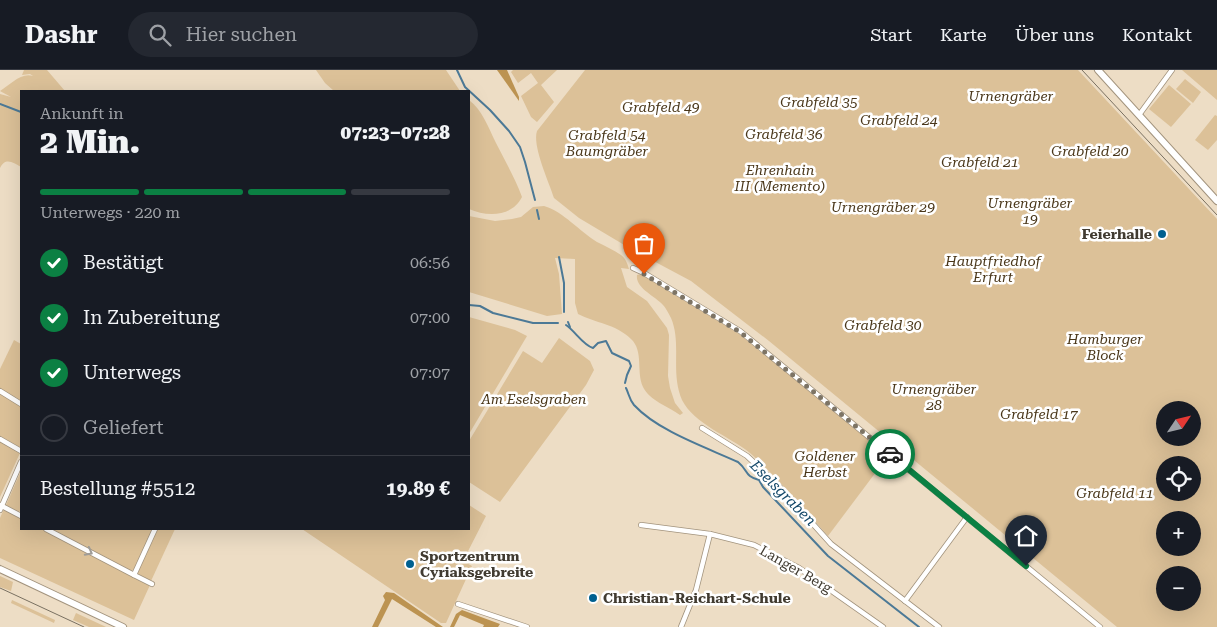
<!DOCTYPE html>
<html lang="de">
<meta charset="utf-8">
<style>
body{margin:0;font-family:"Roboto Serif",serif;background:#242831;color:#f1f3f6;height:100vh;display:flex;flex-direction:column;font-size:19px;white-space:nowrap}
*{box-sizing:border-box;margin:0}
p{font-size:16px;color:#9ea1a6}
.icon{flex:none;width:28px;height:28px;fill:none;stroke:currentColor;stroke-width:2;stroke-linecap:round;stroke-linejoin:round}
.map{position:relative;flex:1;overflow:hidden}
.sheet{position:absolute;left:20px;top:20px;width:450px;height:440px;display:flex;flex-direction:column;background:#171b24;border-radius:0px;box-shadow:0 5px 20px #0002}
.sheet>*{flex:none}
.needle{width:32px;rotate:55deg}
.fabs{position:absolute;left:1156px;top:331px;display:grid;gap:10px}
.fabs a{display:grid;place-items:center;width:45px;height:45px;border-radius:50%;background:#171b24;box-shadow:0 5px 20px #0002;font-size:25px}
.pin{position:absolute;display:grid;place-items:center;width:42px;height:42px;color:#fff;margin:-51px -21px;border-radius:50% 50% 50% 0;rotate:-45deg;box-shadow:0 0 5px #0007}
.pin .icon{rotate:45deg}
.courier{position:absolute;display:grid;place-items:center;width:50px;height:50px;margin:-25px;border:4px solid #0b8043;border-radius:50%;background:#fff;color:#222;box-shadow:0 1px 6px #0007}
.overview em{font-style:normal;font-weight:800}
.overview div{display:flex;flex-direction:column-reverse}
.overview{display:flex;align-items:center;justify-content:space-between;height:85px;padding:0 20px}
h1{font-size:32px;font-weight:800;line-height:38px}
.bar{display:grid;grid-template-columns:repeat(4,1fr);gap:8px 5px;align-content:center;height:60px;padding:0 20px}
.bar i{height:6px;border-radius:4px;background:#363941}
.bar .on{background:#0b8043}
.bar p{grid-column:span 4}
.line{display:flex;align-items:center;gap:12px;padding:0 20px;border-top:1px solid #363941}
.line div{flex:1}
ol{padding:0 20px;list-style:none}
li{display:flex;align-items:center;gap:15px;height:55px}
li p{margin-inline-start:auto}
li .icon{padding:5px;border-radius:50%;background:#0b8043;color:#fff;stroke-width:4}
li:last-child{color:#9ea1a6}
li i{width:28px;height:28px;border:2px solid #363941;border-radius:50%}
header{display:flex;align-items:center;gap:30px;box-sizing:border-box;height:70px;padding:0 25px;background:#171b24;border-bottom:1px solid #363941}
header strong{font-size:24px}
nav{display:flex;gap:28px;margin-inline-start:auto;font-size:18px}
.search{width:350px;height:45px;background:#242831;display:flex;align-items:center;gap:12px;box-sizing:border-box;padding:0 18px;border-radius:28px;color:#9ea1a6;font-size:19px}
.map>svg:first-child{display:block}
</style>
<header>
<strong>Dashr</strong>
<div class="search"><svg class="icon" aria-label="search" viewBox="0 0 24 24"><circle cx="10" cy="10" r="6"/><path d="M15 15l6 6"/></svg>Hier suchen</div>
<nav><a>Start</a><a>Karte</a><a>Über uns</a><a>Kontakt</a></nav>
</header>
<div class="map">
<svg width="1217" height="557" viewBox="0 0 1217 557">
<rect width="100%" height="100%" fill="#edddc5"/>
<g fill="#dcc198" fill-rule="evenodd">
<path d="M24,0H47L65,21H21V97C13,92 5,87 0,98V24L11,27L0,21C10,15 21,2 33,6L30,4L22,5Z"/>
<path d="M316,0H446L460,21H334L325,13Z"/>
<path d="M513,0H557L541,15L554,32L537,52L531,47L521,26L538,13L531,3L518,13L511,2Z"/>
<path d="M585,0H1078L1217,149V557H1117L769,271L691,211L631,179L579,148L554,128C549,112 532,76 537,61ZM1165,340H1192V368H1165ZM1165,395H1192V422H1165ZM1165,450H1192V478H1165ZM1165,505H1192V532H1165Z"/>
<path d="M1182,0H1217V30Z"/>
<path d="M1185,9L1201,22L1193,33L1176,19Z"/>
<path d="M1169,15L1191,34L1171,57L1149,39Z"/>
<path d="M469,30C483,41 488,57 496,73C505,91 515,108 522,127C512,147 487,147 469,139Z"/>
<path d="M1215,45L1217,46V70L1208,80L1195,70Z"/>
<path d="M544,136C564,142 579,161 597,172C605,176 614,180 621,185C626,189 627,193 629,199L621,198L627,217L647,231L667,258L669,265L668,306L670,318L675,333L683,343L680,345C669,337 649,330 643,317C636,302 644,281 631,269C616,254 595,253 578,244L575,233V189L555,188L559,204L562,244L547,246L469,222V146L495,151L512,149L521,147L533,137Z"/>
<path d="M641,204L739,264L888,386L828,466C803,438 778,408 750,383C729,366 694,354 682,330C670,302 682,274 671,248C669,244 666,238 663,235C655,226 635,218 637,205Z"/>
<path d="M469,247L515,260L527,266L469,364Z"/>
<path d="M559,268L590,291L594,300L586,315L500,432L469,412V371L523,281L542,293Z"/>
<path d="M14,270L21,274V332L0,318V299Z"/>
<path d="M0,323L21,337V378L0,366Z"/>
<path d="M0,371L20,383L0,427Z"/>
<path d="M21,401V440L19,442L6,435Z"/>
<path d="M469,435L486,446L463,491L472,496L446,553H441L302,459H469Z"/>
<path d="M4,439L21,448V459H42L150,515L134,550L0,488V448Z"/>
<path d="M50,459H153L134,499L131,501Z"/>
<path d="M158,459H175L151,511L138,505V502Z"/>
<path d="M0,506L13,512L11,521L0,517Z"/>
<path d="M12,530L55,550L54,553L11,533Z"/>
<path d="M76,543L104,556L106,557H89L73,550Z"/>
</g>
<g fill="#bc9351">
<path d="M497,0H507L519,27V31Z"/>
<path d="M386,522L394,523L443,557H436L392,529L378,557H372L385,530L383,526Z"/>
<path d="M462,540L500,554L498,557H483L484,555L460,545L454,557H450L456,544Z"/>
</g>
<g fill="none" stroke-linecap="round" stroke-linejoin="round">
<g stroke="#4c7996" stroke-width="2">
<path d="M457,0L465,17L490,40L509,61L520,77L525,92L535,130"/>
<path d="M0,34L21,42"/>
<path d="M537,140L539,149"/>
<path d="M559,187L564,213V242"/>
<path d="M469,235L480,236L493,243L533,253H558"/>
<path d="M568,252L570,257"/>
<path d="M566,255C575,261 583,275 593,278L598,273L606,271L612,283L629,291L631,296L627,305L625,313"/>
<path d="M626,318C629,324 629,329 634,335C658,361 705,377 738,392C749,401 744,406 759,410L763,417L828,486L919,557"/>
</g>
<g stroke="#a2937d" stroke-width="6">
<g id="minor">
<path d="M1139,45L1172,0"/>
<path d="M633,198L644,203L740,261L1100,557"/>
<path d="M0,321L21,334"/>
<path d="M702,358L747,386L777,414L831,474L939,557"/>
<path d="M0,369L21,381"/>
<path d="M0,435L21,446"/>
<path d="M0,440L21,392"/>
<path d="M641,455L710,464L754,475L799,498L883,557"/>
<path d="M46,459L134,505L155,459"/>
<path d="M134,505L152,514"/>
<path d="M905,531L967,447"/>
<path d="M458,534L527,557"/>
<path d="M681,557L696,520L710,464"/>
</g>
</g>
<g stroke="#a2937d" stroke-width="8">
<g id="secondary">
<path d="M1098,0L1217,131"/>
<path d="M0,499L123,557"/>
</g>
</g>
<use href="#minor" stroke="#fff" stroke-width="4.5"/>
<use href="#secondary" stroke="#fff" stroke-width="6"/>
<g stroke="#797061" stroke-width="1">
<path d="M1082,0L1217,145"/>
<path d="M0,518L84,557"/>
</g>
</g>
<defs><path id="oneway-chevron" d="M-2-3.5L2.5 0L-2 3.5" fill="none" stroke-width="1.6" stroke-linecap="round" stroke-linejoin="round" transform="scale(1.25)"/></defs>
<use stroke="#a09d98" href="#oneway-chevron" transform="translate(89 482) rotate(28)"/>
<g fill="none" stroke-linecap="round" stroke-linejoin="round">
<path stroke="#7d7465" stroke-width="5" stroke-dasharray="0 9" d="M644,204L740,262L890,384"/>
<path stroke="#0b8043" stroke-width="6" d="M890,384L1026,496"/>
</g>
<g fill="#006090" stroke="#fff" stroke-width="2">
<circle cx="1162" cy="164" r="5"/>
<circle cx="410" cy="494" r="5"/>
<circle cx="593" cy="528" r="5"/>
</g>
<g text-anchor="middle" stroke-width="5" stroke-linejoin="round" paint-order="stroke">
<g font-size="14" font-style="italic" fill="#493619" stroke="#fff">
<text x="1011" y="31">Urnengräber</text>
<text x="819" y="37">Grabfeld 35</text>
<text x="661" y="42">Grabfeld 49</text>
<text x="899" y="55">Grabfeld 24</text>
<text x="784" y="69">Grabfeld 36</text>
<text x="607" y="70">Grabfeld 54<tspan x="607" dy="16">Baumgräber</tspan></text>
<text x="1090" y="86">Grabfeld 20</text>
<text x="980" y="97">Grabfeld 21</text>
<text x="780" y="105">Ehrenhain<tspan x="780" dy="16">III (Memento)</tspan></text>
<text x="1030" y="138">Urnengräber<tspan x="1030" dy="16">19</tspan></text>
<text x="883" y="142">Urnengräber 29</text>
<text x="993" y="196">Hauptfriedhof<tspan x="993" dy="16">Erfurt</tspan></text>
<text x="883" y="260">Grabfeld 30</text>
<text x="1105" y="274">Hamburger<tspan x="1105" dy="16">Block</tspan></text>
<text x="934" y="324">Urnengräber<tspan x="934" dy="16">28</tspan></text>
<text x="534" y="334">Am Eselsgraben</text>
<text x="1039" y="349">Grabfeld 17</text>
<text x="825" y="391">Goldener<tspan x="825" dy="16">Herbst</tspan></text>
<text x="1115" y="428">Grabfeld 11</text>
</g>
<g font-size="14" font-weight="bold" fill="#413b31" stroke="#fff" text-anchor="start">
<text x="1152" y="169" text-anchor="end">Feierhalle</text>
<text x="420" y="491">Sportzentrum<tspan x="420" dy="16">Cyriaksgebreite</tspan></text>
<text x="603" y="533">Christian-Reichart-Schule</text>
</g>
<g font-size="14" fill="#413b31" stroke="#fff">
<text transform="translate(796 499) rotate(30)" y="5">Langer Berg</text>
</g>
<g font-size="15" font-style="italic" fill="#144869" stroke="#fff">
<text transform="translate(783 423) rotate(45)" y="5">Eselsgraben</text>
</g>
</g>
</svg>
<div class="fabs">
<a><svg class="needle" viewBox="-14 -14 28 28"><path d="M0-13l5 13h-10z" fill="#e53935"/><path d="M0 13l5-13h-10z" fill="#9ea1a6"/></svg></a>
<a><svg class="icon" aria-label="locate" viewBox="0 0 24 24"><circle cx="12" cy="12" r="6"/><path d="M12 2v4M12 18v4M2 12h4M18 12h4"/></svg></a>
<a>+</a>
<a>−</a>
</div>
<div class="pin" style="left:644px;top:204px;background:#ea580c"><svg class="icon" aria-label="bag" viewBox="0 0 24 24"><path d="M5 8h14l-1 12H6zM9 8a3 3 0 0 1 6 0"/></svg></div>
<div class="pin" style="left:1026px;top:496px;background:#1f2937"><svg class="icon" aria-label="home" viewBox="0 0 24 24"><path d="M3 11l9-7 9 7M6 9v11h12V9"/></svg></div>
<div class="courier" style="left:890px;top:384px"><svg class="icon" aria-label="car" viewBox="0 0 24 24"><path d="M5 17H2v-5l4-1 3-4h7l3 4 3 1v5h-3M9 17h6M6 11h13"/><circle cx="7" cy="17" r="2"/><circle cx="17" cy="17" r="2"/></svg></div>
<section class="sheet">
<div class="overview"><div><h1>2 Min.</h1><p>Ankunft in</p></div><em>07:23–07:28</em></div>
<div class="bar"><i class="on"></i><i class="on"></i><i class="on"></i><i></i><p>Unterwegs · 220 m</p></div>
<ol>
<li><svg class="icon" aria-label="check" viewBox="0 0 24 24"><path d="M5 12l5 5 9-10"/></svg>Bestätigt<p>06:56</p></li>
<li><svg class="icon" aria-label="check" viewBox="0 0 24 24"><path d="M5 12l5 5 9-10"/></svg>In Zubereitung<p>07:00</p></li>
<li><svg class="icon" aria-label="check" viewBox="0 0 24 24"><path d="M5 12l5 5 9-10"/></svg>Unterwegs<p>07:07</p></li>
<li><i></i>Geliefert</li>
</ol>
<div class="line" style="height:65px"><div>Bestellung #5512</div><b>19.89 €</b></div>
</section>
</div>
